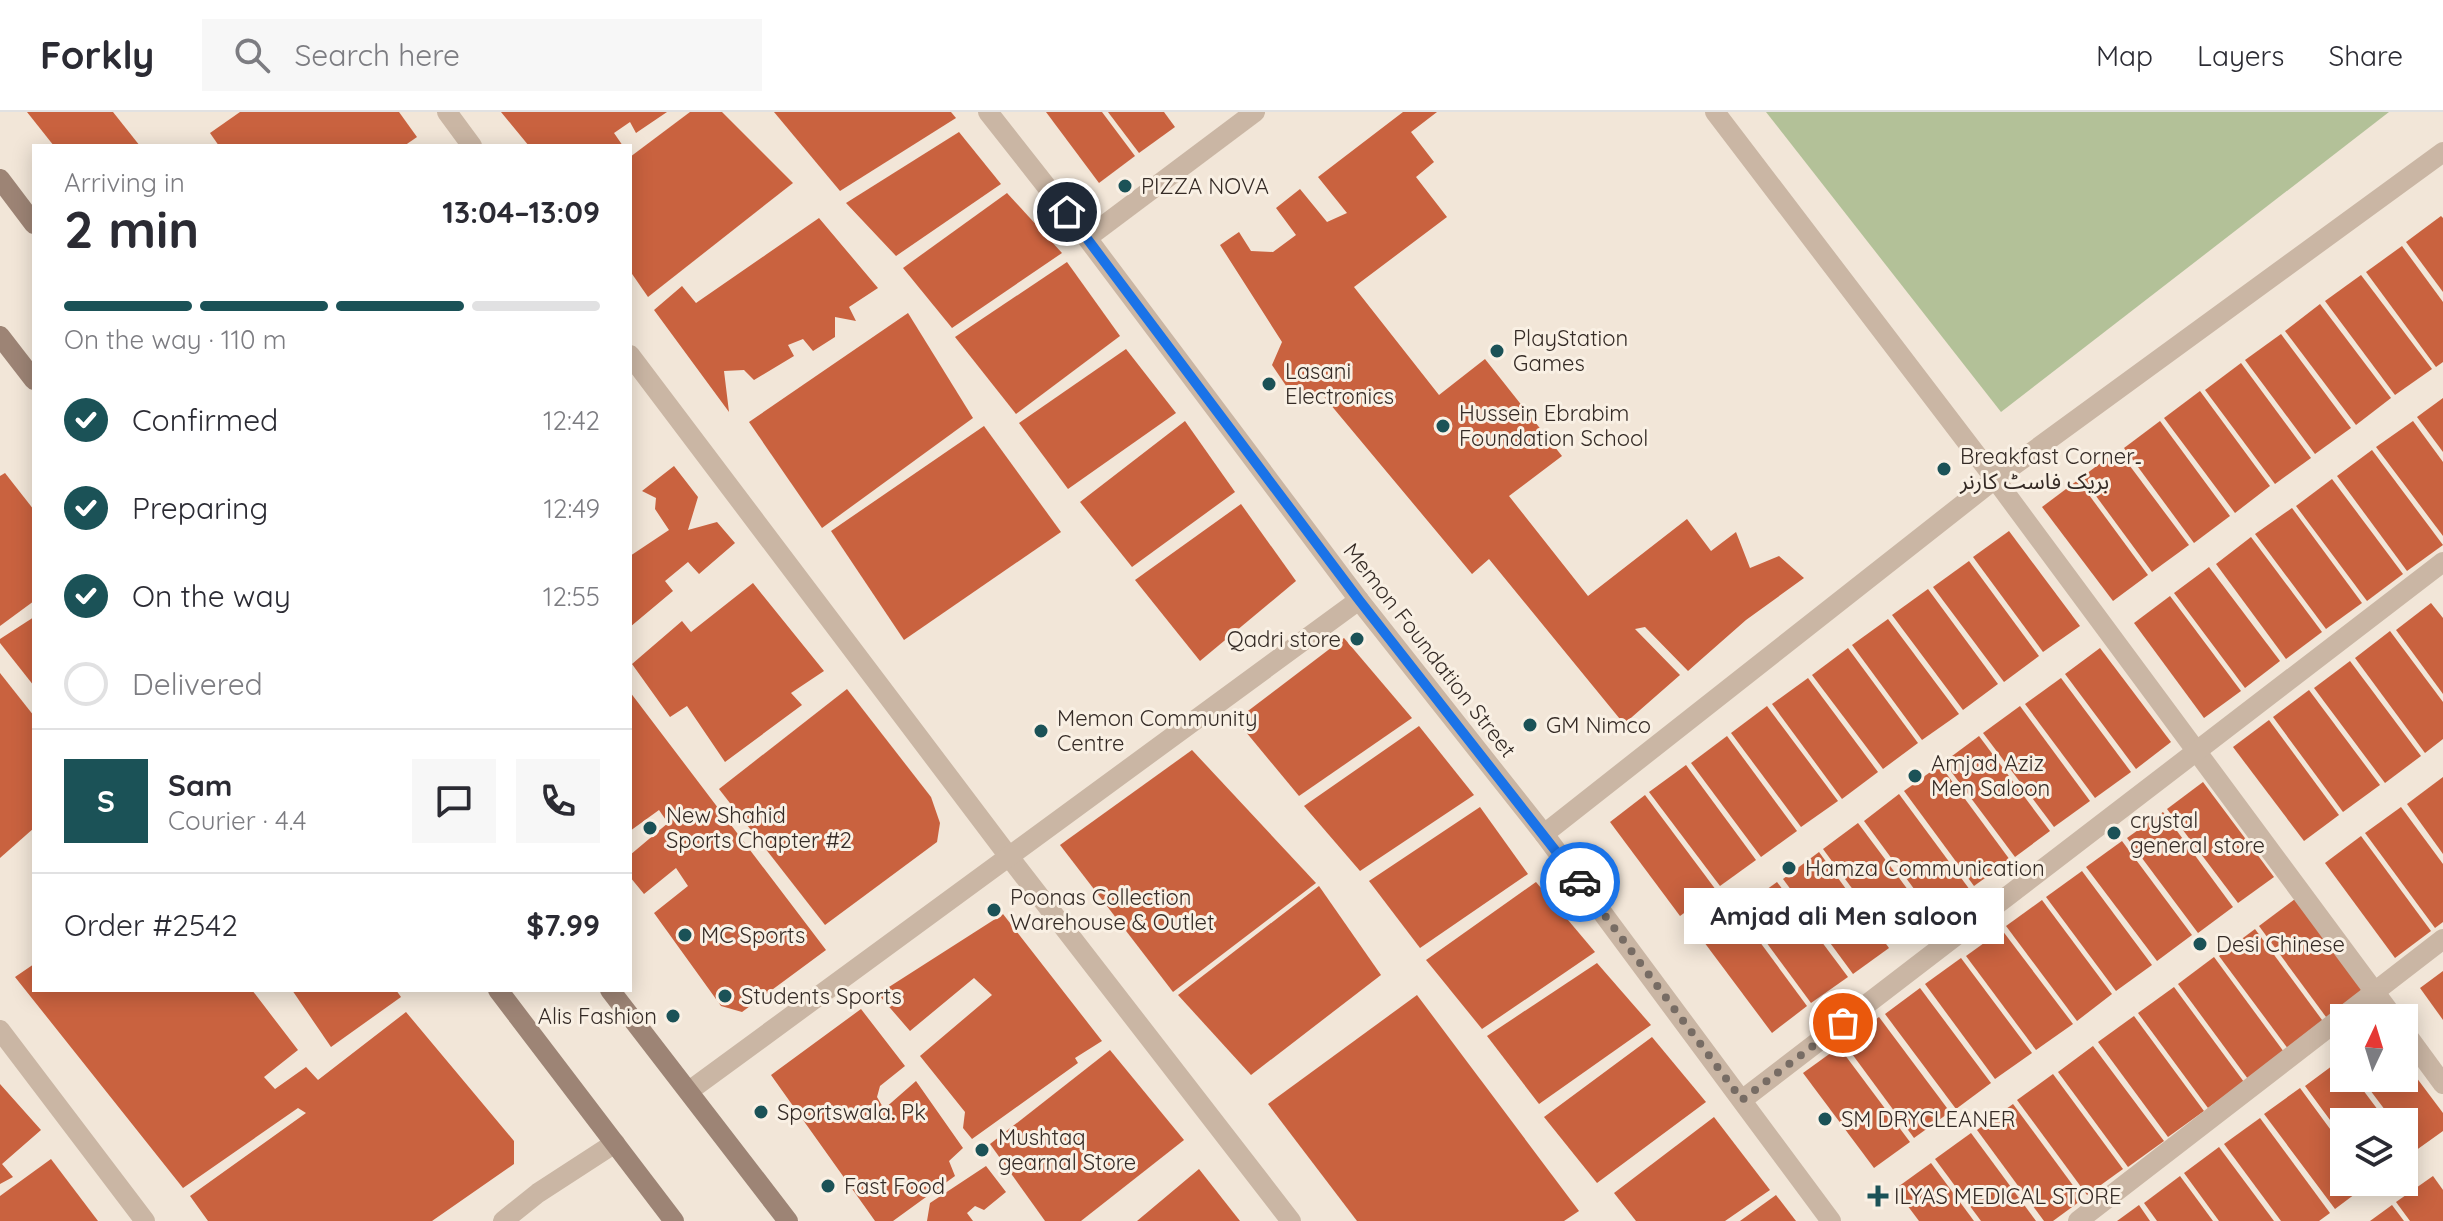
<!DOCTYPE html>
<meta charset="utf-8">
<style>
body{margin:0;font-family:Quicksand,"Noto Sans Arabic",sans-serif;background:#f7f7f7;color:#2b2b33;height:100vh;display:flex;flex-direction:column;font-size:30px;white-space:nowrap}
*{box-sizing:border-box;margin:0}
p{font-size:26px;color:#7c7c81}
.icon{flex:none;width:44px;height:44px;fill:none;stroke:currentColor;stroke-width:2;stroke-linecap:round;stroke-linejoin:round}
.map{position:relative;flex:1;overflow:hidden}
.sheet{position:absolute;left:32px;top:32px;width:600px;height:848px;display:flex;flex-direction:column;background:#fff;border-radius:0px;box-shadow:0 4px 20px #0003}
.sheet>*{flex:none}
.needle{width:52px;rotate:4deg}
.fabs{position:absolute;left:2330px;top:892px;display:grid;gap:16px}
.fabs a{display:grid;place-items:center;width:88px;height:88px;border-radius:0px;background:#fff;box-shadow:0 4px 20px #0003;font-size:40px}
.pin{position:absolute;display:grid;place-items:center;width:68px;height:68px;color:#fff;margin:-34px;border:4px solid #fff;border-radius:50%;box-shadow:0 2px 8px #0007}
.courier{position:absolute;display:grid;place-items:center;width:80px;height:80px;margin:-40px;border:6px solid #1a73e8;border-radius:50%;background:#fff;color:#222;box-shadow:0 2px 10px #0007}
.bubble{position:absolute;height:56px;border-radius:0px;background:#fff;box-shadow:0 4px 20px #0003;font-size:26px;font-weight:700;line-height:56px;text-align:center}
.head em{font-style:normal;font-weight:700}
.head div{display:flex;flex-direction:column-reverse}
.head{display:flex;align-items:center;justify-content:space-between;height:136px;padding:0 32px}
h1{font-size:52px;font-weight:700;line-height:60px}
.bar{display:grid;grid-template-columns:repeat(4,1fr);gap:12px 8px;align-content:center;height:96px;padding:0 32px}
.bar i{height:10px;border-radius:6px;background:#e1e1e2}
.bar .on{background:#1b5257}
.bar p{grid-column:span 4}
.line{display:flex;align-items:center;gap:20px;padding:0 32px;border-top:2px solid #e1e1e2}
.line div{flex:1}
.round{display:grid;place-items:center;flex:none;width:84px;height:84px;border-radius:0px;background:#f7f7f7}
ol{padding:0 32px;list-style:none}
li{display:flex;align-items:center;gap:24px;height:88px}
li p{margin-inline-start:auto}
li .icon{padding:8px;border-radius:50%;background:#1b5257;color:#fff;stroke-width:4}
li:last-child{color:#7c7c81}
li i{width:44px;height:44px;border:4px solid #e1e1e2;border-radius:50%}
header{display:flex;align-items:center;gap:48px;box-sizing:border-box;height:112px;padding:0 40px;background:#fff;border-bottom:2px solid #e1e1e2}
header strong{font-size:38px}
nav{display:flex;gap:44px;margin-inline-start:auto;font-size:28px}
.search{width:560px;height:72px;background:#f7f7f7;display:flex;align-items:center;gap:20px;box-sizing:border-box;padding:0 28px;border-radius:0px;color:#7c7c81;font-size:30px}
.map>svg:first-child{display:block}
</style>
<header>
<strong>Forkly</strong>
<div class="search"><svg class="icon" aria-label="search" viewBox="0 0 24 24"><circle cx="10" cy="10" r="6"/><path d="M15 15l6 6"/></svg>Search here</div>
<nav><a>Map</a><a>Layers</a><a>Share</a></nav>
</header>
<div class="map">
<svg width="2443" height="1109" viewBox="0 0 2443 1109">
<rect width="100%" height="100%" fill="#f2e6d8"/>
<path fill="#b3c198" d="M1766,0H2389L2001,300Z"/>
<g fill="#c9623f">
<path d="M27,0H113L140,34H54Z"/>
<path d="M240,0H399L417,25L404,34H219L210,21Z"/>
<path d="M501,0H667L636,21L630,10L614,21L623,34H529Z"/>
<path d="M690,0H722L793,71L648,185L630,159V45Z"/>
<path d="M774,0H951L956,6L840,79Z"/>
<path d="M1046,0H1102L1135,44L1099,71Z"/>
<path d="M1108,0H1164L1175,15L1139,41Z"/>
<path d="M1403,0H1437L1411,20L1434,50L1416,65L1447,105L1354,175L1439,283L1485,247L1562,344L1509,384L1588,484L1687,407L1711,439L1736,420L1750,456L1779,444L1804,466L1746,508L1688,559L1645,515L1635,517L1680,563L1624,612L1489,447L1472,462L1320,280L1293,284L1272,253L1282,230L1220,133L1239,120L1251,139L1273,140L1296,123L1276,96L1300,77L1327,110L1347,101L1318,65Z"/>
<path d="M959,20L1001,72L896,144L846,91Z"/>
<path d="M1007,81L1062,141L952,216L903,156Z"/>
<path d="M2441,104L2443,106V180L2406,130Z"/>
<path d="M819,106L878,176L849,195L856,209L835,205V225L813,239L803,227L788,233L794,244L754,268L744,258L724,259L729,300L654,198L682,174L696,191Z"/>
<path d="M2402,134L2443,190V250L2436,255L2366,160Z"/>
<path d="M1067,150L1120,224L1016,302L955,225Z"/>
<path d="M2361,163L2432,257L2395,283L2325,189Z"/>
<path d="M2320,192L2391,286L2356,313L2285,219Z"/>
<path d="M908,201L973,306L822,416L749,310Z"/>
<path d="M2281,222L2351,316L2315,342L2245,248Z"/>
<path d="M1126,237L1176,301L1068,377L1019,311Z"/>
<path d="M2241,251L2311,346L2275,372L2205,278Z"/>
<path d="M2200,279L2270,374L2235,401L2164,306Z"/>
<path d="M2443,286V340L2417,305Z"/>
<path d="M1185,309L1235,380L1132,455L1080,390Z"/>
<path d="M2160,309L2230,404L2194,431L2124,336Z"/>
<path d="M2413,309L2443,350V424L2376,335Z"/>
<path d="M984,314L1061,420L904,528L831,419Z"/>
<path d="M2118,338L2189,433L2152,460L2082,365Z"/>
<path d="M2372,338L2443,433L2407,459L2337,364Z"/>
<path d="M674,354L698,385L688,418L717,410L735,431L699,462L688,450L665,469L673,479L630,515V444L669,418L655,397L656,386L642,379Z"/>
<path d="M5,361L34,398V489L0,514V364Z"/>
<path d="M2332,367L2403,462L2367,489L2296,394Z"/>
<path d="M2078,368L2148,463L2113,489L2042,395Z"/>
<path d="M1241,392L1296,469L1200,549L1135,468Z"/>
<path d="M2292,396L2362,491L2326,517L2255,422Z"/>
<path d="M2009,419L2080,514L2043,540L1973,445Z"/>
<path d="M2251,425L2322,520L2286,547L2216,452Z"/>
<path d="M1969,449L2039,544L2004,570L1933,475Z"/>
<path d="M2209,455L2280,549L2245,576L2174,481Z"/>
<path d="M753,471L824,559L791,581L802,593L725,650L687,594L670,605L632,552L682,509L691,520Z"/>
<path d="M1928,477L1998,572L1963,598L1892,503Z"/>
<path d="M2170,484L2241,579L2204,606L2134,511Z"/>
<path d="M2431,491L2443,506V582L2396,518Z"/>
<path d="M34,505V574L0,531V527Z"/>
<path d="M1888,507L1959,602L1922,628L1852,533Z"/>
<path d="M2390,519L2443,590V627L2425,641L2355,546Z"/>
<path d="M1344,526L1412,606L1299,684L1236,608Z"/>
<path d="M1848,536L1918,631L1883,657L1812,563Z"/>
<path d="M2100,536L2171,630L2136,657L2065,562Z"/>
<path d="M2350,549L2421,644L2385,671L2314,576Z"/>
<path d="M0,561L34,604V716L0,746Z"/>
<path d="M1808,566L1878,660L1842,687L1772,592Z"/>
<path d="M2061,566L2131,660L2095,686L2025,592Z"/>
<path d="M847,577L931,685L940,711L937,730L825,813L719,677Z"/>
<path d="M2309,578L2380,673L2343,700L2273,605Z"/>
<path d="M630,580L826,838L742,900L721,894L654,801L688,774L676,756L644,782L630,765V743L668,711L659,698L630,719Z"/>
<path d="M1767,594L1838,689L1801,715L1731,621Z"/>
<path d="M2020,594L2090,689L2054,715L1983,621Z"/>
<path d="M2269,608L2339,703L2304,729L2233,635Z"/>
<path d="M1419,614L1474,683L1360,759L1304,694Z"/>
<path d="M1727,624L1797,719L1761,745L1691,651Z"/>
<path d="M1979,624L2050,719L2015,745L1944,650Z"/>
<path d="M1192,638L1316,771L1173,880L1060,733Z"/>
<path d="M1686,653L1756,748L1720,774L1649,680Z"/>
<path d="M1940,653L2010,748L1974,774L1904,679Z"/>
<path d="M2443,665V742L2407,692Z"/>
<path d="M2203,670L2274,765L2238,791L2167,697Z"/>
<path d="M1899,682L1970,778L1934,804L1864,709Z"/>
<path d="M1645,683L1716,778L1680,804L1610,710Z"/>
<path d="M1480,695L1528,762L1420,836L1369,769Z"/>
<path d="M2401,695L2443,752V810L2435,816L2365,721Z"/>
<path d="M2163,700L2233,795L2198,821L2127,726Z"/>
<path d="M1858,711L1929,806L1893,832L1823,737Z"/>
<path d="M2361,724L2431,819L2395,846L2325,751Z"/>
<path d="M2122,729L2192,823L2157,849L2086,755Z"/>
<path d="M1819,740L1889,836L1853,862L1783,767Z"/>
<path d="M2082,759L2152,853L2116,879L2046,785Z"/>
<path d="M1536,770L1595,840L1482,917L1426,848Z"/>
<path d="M1777,770L1848,865L1811,891L1741,796Z"/>
<path d="M1319,774L1381,863L1251,963L1178,883Z"/>
<path d="M2295,787L2365,882L2329,909L2259,814Z"/>
<path d="M2042,788L2112,882L2077,909L2006,814Z"/>
<path d="M1737,799L1807,894L1772,921L1701,826Z"/>
<path d="M1003,802L1102,929L1075,946L1078,951L972,1027L963,1016L965,1000L920,944L992,883L974,866L910,919L878,882Z"/>
<path d="M2255,817L2325,912L2289,938L2219,844Z"/>
<path d="M2002,818L2073,912L2036,938L1966,844Z"/>
<path d="M2214,845L2284,940L2248,967L2178,872Z"/>
<path d="M1961,846L2032,941L1995,967L1925,872Z"/>
<path d="M1597,851L1651,913L1539,992L1487,924Z"/>
<path d="M34,852V878H252L298,938L264,965L275,977L306,955L318,968L406,900L514,1029V1052L432,1109H208L190,1084L306,1001L298,996L183,1076L15,865Z"/>
<path d="M2443,859V908L2420,876Z"/>
<path d="M2174,875L2244,970L2208,996L2138,901Z"/>
<path d="M1920,876L1991,971L1956,997L1885,902Z"/>
<path d="M292,878H396L401,885L331,935Z"/>
<path d="M1417,883L1579,1099L1564,1109H1357L1268,992Z"/>
<path d="M861,897L905,954L880,974L877,985L884,997L916,969L963,1036L949,1049L955,1064L893,1109H875L771,963Z"/>
<path d="M2134,904L2204,999L2168,1025L2098,930Z"/>
<path d="M1879,905L1950,1000L1914,1026L1844,931Z"/>
<path d="M1652,925L1706,990L1597,1071L1544,1005Z"/>
<path d="M2093,934L2164,1029L2128,1055L2058,960Z"/>
<path d="M1839,935L1910,1030L1874,1056L1803,961Z"/>
<path d="M1110,938L1184,1028L1081,1109H1045L990,1032Z"/>
<path d="M2340,948L2344,953V966H2354L2387,1010H2344V1027L2305,974Z"/>
<path d="M2404,949L2443,1001V1019L2415,1039L2404,1024V1010H2394L2361,966H2404Z"/>
<path d="M2053,962L2123,1057L2087,1083L2017,988Z"/>
<path d="M0,972L41,1018L2,1052L13,1065L0,1072Z"/>
<path d="M2300,976L2344,1036V1070H2371L2335,1097L2264,1002Z"/>
<path d="M2013,992L2083,1087L2053,1109H2044L1977,1018Z"/>
<path d="M1714,1005L1770,1078L1725,1109H1636L1614,1081Z"/>
<path d="M2260,1006L2330,1101L2319,1109H2281L2224,1032Z"/>
<path d="M1971,1021L2036,1109H1981L1935,1047Z"/>
<path d="M2219,1035L2274,1109H2219L2184,1061Z"/>
<path d="M51,1047L98,1109H0V1084Z"/>
<path d="M1931,1051L1974,1109H1919L1895,1077Z"/>
<path d="M986,1054L1006,1080L984,1098L975,1094L967,1101L973,1109H927L930,1091Z"/>
<path d="M1199,1057L1240,1109H1137Z"/>
<path d="M2180,1064L2213,1109H2157L2144,1091Z"/>
<path d="M2433,1064L2443,1078V1109H2410L2396,1090Z"/>
<path d="M1776,1083L1796,1109H1740Z"/>
<path d="M2139,1093L2150,1109H2117Z"/>
<path d="M2392,1093L2404,1109H2370Z"/>
</g>
<g fill="none" stroke-linecap="round" stroke-linejoin="round">
<g stroke="#cab6a4" stroke-width="20">
<path d="M447,0L472,34"/>
<path d="M988,0L1087,126L1359,488L1544,722L1831,1109"/>
<path d="M1715,0L1995,367L2394,906"/>
<path d="M1087,126L1255,0"/>
<path d="M630,243L1010,746L1291,1109"/>
<path d="M1544,722L1995,367L2443,40"/>
<path d="M0,918L145,1109"/>
<path d="M2404,919L2443,972"/>
<path d="M689,979L1359,488"/>
<path d="M1742,988L2443,450"/>
<path d="M503,1109L538,1081L615,1031"/>
<path d="M2078,1109L2443,827"/>
</g>
<g stroke="#9d8475" stroke-width="20">
<path d="M0,67L34,112"/>
<path d="M0,224L34,268"/>
<path d="M498,878L674,1109"/>
<path d="M610,878L788,1109"/>
</g>
</g>
<g fill="none" stroke-linecap="round" stroke-linejoin="round">
<path stroke="#776c64" stroke-width="8" stroke-dasharray="0 14.4" d="M1580,770L1742,988L1843,911"/>
<path stroke="#1a73e8" stroke-width="10" d="M1067,100L1359,488L1580,770"/>
</g>
<g fill="#1b5257" stroke="#f9f0e4" stroke-width="3">
<circle cx="1125" cy="74" r="8"/>
<circle cx="1497" cy="239" r="8"/>
<circle cx="1269" cy="272" r="8"/>
<circle cx="1443" cy="314" r="8"/>
<circle cx="1944" cy="357" r="8"/>
<circle cx="1357" cy="527" r="8"/>
<circle cx="1530" cy="613" r="8"/>
<circle cx="1041" cy="619" r="8"/>
<circle cx="1915" cy="664" r="8"/>
<circle cx="650" cy="716" r="8"/>
<circle cx="2114" cy="721" r="8"/>
<circle cx="1789" cy="756" r="8"/>
<circle cx="994" cy="798" r="8"/>
<circle cx="685" cy="823" r="8"/>
<circle cx="2200" cy="832" r="8"/>
<circle cx="725" cy="884" r="8"/>
<circle cx="673" cy="904" r="8"/>
<circle cx="761" cy="1000" r="8"/>
<circle cx="1825" cy="1007" r="8"/>
<circle cx="982" cy="1038" r="8"/>
<circle cx="828" cy="1074" r="8"/>
<path d="M1874 1072h8v8h8v8h-8v8h-8v-8h-8v-8h8z"/>
</g>
<g text-anchor="middle" stroke-width="6" stroke-linejoin="round" paint-order="stroke">
<g font-size="22" fill="#352b26" stroke="#f9f0e4" text-anchor="start">
<text x="1141" y="82">PIZZA NOVA</text>
<text x="1513" y="234">PlayStation<tspan x="1513" dy="25">Games</tspan></text>
<text x="1285" y="267">Lasani<tspan x="1285" dy="25">Electronics</tspan></text>
<text x="1459" y="309">Hussein Ebrabim<tspan x="1459" dy="25">Foundation School</tspan></text>
<text x="1960" y="352">Breakfast Corner۔<tspan x="1960" dy="25">بریک فاسٹ کارنر</tspan></text>
<text x="1341" y="535" text-anchor="end">Qadri store</text>
<text x="1057" y="614">Memon Community<tspan x="1057" dy="25">Centre</tspan></text>
<text x="1546" y="621">GM Nimco</text>
<text x="1931" y="659">Amjad Aziz<tspan x="1931" dy="25">Men Saloon</tspan></text>
<text x="666" y="711">New Shahid<tspan x="666" dy="25">Sports Chapter #2</tspan></text>
<text x="2130" y="716">crystal<tspan x="2130" dy="25">general store</tspan></text>
<text x="1805" y="764">Hamza Communication</text>
<text x="1010" y="793">Poonas Collection<tspan x="1010" dy="25">Warehouse &amp; Outlet</tspan></text>
<text x="701" y="831">MC Sports</text>
<text x="2216" y="840">Desi Chinese</text>
<text x="741" y="892">Students Sports</text>
<text x="657" y="912" text-anchor="end">Alis Fashion</text>
<text x="777" y="1008">Sportswala. Pk</text>
<text x="1841" y="1015">SM DRYCLEANER</text>
<text x="998" y="1033">Mushtaq<tspan x="998" dy="25">gearnal Store</tspan></text>
<text x="844" y="1082">Fast Food</text>
<text x="1894" y="1092">ILYAS MEDICAL STORE</text>
</g>
<g font-size="22" fill="#352b26" stroke="#f9f0e4">
<text transform="translate(1430 538) rotate(52)" y="8">Memon Foundation Street</text>
</g>
</g>
</svg>
<div class="fabs">
<a><svg class="needle" viewBox="-14 -14 28 28"><path d="M0-13l5 13h-10z" fill="#e53935"/><path d="M0 13l5-13h-10z" fill="#7c7c81"/></svg></a>
<a><svg class="icon" aria-label="layers" viewBox="0 0 24 24"><path d="M12 4l9 5-9 5-9-5zM3 14l9 5 9-5"/></svg></a>
</div>
<div class="pin" style="left:1843px;top:911px;background:#ea580c"><svg class="icon" aria-label="bag" viewBox="0 0 24 24"><path d="M5 8h14l-1 12H6zM9 8a3 3 0 0 1 6 0"/></svg></div>
<div class="pin" style="left:1067px;top:100px;background:#1f2937"><svg class="icon" aria-label="home" viewBox="0 0 24 24"><path d="M3 11l9-7 9 7M6 9v11h12V9"/></svg></div>
<div class="courier" style="left:1580px;top:770px"><svg class="icon" aria-label="car" viewBox="0 0 24 24"><path d="M5 17H2v-5l4-1 3-4h7l3 4 3 1v5h-3M9 17h6M6 11h13"/><circle cx="7" cy="17" r="2"/><circle cx="17" cy="17" r="2"/></svg></div>
<div class="bubble" style="left:1684px;top:776px;width:320px">Amjad ali Men saloon</div>
<section class="sheet">
<div class="head"><div><h1>2 min</h1><p>Arriving in</p></div><em>13:04–13:09</em></div>
<div class="bar"><i class="on"></i><i class="on"></i><i class="on"></i><i></i><p>On the way · 110 m</p></div>
<ol>
<li><svg class="icon" aria-label="check" viewBox="0 0 24 24"><path d="M5 12l5 5 9-10"/></svg>Confirmed<p>12:42</p></li>
<li><svg class="icon" aria-label="check" viewBox="0 0 24 24"><path d="M5 12l5 5 9-10"/></svg>Preparing<p>12:49</p></li>
<li><svg class="icon" aria-label="check" viewBox="0 0 24 24"><path d="M5 12l5 5 9-10"/></svg>On the way<p>12:55</p></li>
<li><i></i>Delivered</li>
</ol>
<div class="line" style="height:144px"><b class="round" style="background:#1b5257;color:#fff">S</b><div><b>Sam</b><p>Courier · 4.4</p></div><a class="round"><svg class="icon" aria-label="chat" viewBox="0 0 24 24"><path d="M4 5h16v11H9l-5 4z"/></svg></a><a class="round"><svg class="icon" aria-label="phone" viewBox="0 0 24 24"><path d="M5 4h4l2 5-3 2q2 4 5 5l2-3 5 2v4C11 20 4 13 5 4z"/></svg></a></div>
<div class="line" style="height:104px"><div>Order #2542</div><b>$7.99</b></div>
</section>
</div>
